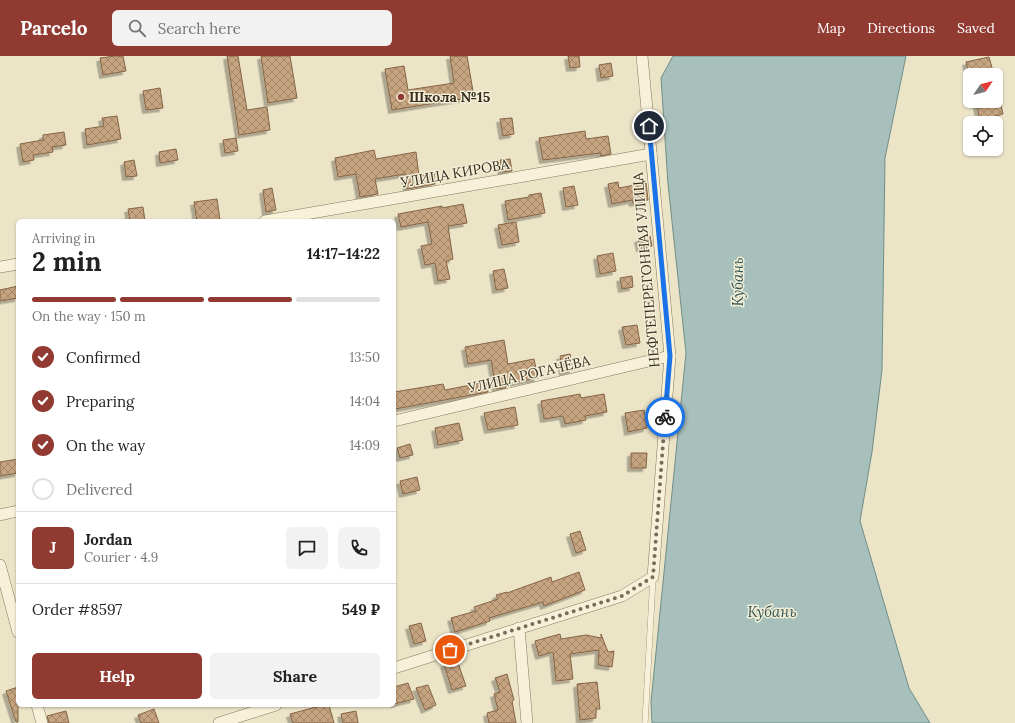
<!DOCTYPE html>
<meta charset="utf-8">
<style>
body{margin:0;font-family:Lora,serif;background:#f2f2f2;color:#222;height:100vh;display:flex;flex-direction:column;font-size:15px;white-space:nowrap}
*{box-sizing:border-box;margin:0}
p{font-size:13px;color:#767676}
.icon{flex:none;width:22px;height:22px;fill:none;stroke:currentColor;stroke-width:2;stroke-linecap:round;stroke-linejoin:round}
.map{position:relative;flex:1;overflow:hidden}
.panel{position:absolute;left:16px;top:163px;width:380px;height:488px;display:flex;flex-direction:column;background:#fff;border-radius:6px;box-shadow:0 1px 3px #0004}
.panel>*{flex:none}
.needle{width:26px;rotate:55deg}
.controls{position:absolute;left:963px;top:12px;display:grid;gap:8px}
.controls a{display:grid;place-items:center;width:40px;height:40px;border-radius:6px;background:#fff;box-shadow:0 1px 3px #0004;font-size:20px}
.pin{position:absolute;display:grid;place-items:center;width:34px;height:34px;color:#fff;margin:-17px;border:2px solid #fff;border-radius:50%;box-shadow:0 1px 4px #0007}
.courier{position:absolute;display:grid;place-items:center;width:40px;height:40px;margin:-20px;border:3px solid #1a73e8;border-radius:50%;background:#fff;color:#222;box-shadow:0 1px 5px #0007}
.overview em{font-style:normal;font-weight:800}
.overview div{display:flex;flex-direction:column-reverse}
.overview{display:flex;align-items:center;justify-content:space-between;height:68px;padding:0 16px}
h1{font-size:26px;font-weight:800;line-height:30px}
.bar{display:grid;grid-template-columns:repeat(4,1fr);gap:6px 4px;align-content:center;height:48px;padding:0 16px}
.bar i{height:5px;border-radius:3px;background:#e0e0e0}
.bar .on{background:#913a32}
.bar p{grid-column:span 4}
.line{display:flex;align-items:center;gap:10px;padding:0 16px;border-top:1px solid #e0e0e0}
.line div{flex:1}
.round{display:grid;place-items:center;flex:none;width:42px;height:42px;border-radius:6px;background:#f2f2f2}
ol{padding:0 16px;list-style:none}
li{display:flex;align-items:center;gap:12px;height:44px}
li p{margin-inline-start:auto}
li .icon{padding:4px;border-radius:50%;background:#913a32;color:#fff;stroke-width:4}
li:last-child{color:#767676}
li i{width:22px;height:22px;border:2px solid #e0e0e0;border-radius:50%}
.cta{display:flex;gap:8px;margin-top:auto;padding:8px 16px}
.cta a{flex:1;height:46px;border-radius:6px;background:#913a32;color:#fff;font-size:16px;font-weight:800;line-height:46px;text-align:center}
.cta a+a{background:#f2f2f2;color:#222}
header{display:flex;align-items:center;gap:24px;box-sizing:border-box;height:56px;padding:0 20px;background:#913a32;color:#fff}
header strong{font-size:19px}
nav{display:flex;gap:22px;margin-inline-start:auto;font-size:14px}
.search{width:280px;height:36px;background:#f2f2f2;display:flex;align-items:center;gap:10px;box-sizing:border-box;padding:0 14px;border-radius:6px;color:#767676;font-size:15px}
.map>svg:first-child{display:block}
</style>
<header>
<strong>Parcelo</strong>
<div class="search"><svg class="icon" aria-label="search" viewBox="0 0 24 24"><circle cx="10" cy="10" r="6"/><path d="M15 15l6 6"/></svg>Search here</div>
<nav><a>Map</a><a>Directions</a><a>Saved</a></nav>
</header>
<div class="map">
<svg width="1015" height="667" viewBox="0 0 1015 667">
<defs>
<pattern id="building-cross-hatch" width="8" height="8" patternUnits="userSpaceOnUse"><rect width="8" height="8" fill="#c7a480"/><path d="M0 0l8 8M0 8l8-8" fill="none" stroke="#a28668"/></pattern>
<filter id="shadow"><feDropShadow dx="-3.5" dy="3.5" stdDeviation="0" flood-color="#0004"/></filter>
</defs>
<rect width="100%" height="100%" fill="#ece4c7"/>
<path fill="#a8c0bb" stroke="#6f8e89" d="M673,0H906L885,102L882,314L872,396L860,465L909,632L930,667H652L651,646L686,297L668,128L661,22Z"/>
<g fill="url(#building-cross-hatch)" stroke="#846445" filter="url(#shadow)">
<path d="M115,0H123L126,15L103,19L100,2Z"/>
<path d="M227,0H238L247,54L267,51L270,74L239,79Z"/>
<path d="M261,0H290L297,42L268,47Z"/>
<path d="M450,0H467L474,41L392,54L385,13L404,10L408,34L454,27Z"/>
<path d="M568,0H579L580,11L570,12Z"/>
<path d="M989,1L994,19H969L966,6Z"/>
<path d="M611,7L613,20L601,22L599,9Z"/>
<path d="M160,32L163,52L146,54L143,35Z"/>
<path d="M976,45H1000L1003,58L980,64Z"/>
<path d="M117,60L121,83L87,89L85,73L104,70L102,62Z"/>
<path d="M512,62L514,78L503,80L500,63Z"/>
<path d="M585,75L586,83L608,80L611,98L601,100L600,97L543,104L539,82Z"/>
<path d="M64,76L66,89L52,91L53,96L33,99L34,104L23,106L20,88L43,84V79Z"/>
<path d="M236,82L238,95L225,97L223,84Z"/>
<path d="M176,93L178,104L160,107L159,96Z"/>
<path d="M374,94L376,103L416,96L419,120L434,117L435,128L407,133L405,118L375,123L378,138L360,141L356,118L338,121L335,102Z"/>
<path d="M510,103L512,115L502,116L500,104Z"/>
<path d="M134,104L137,120L126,121L124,106Z"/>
<path d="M618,126L619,132L646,127L648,144L633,147L632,144L612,148L608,128Z"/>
<path d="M574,130L578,149L566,151L563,132Z"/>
<path d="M272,132L276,154L266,156L263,134Z"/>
<path d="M541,137L545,157L508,164L505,145L529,141V139Z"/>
<path d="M217,143L220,164L197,165L194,146Z"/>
<path d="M463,148L467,167L448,170L453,203L446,205L450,223L438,225L435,207L425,209L421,190L432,188L428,166L401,171L398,158L442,150V152Z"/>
<path d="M143,151L145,165H130L128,153Z"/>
<path d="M516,166L519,186L502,189L498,169Z"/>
<path d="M650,180L652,190L640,192L638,183Z"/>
<path d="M613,197L616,215L600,218L597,200Z"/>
<path d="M504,213L508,232L496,234L493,215Z"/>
<path d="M632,220L633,231L622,233L620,222Z"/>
<path d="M18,230V242L0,245V234Z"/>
<path d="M637,269L640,287L626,289L622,271Z"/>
<path d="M504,284L508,308L534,303L538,322L505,328L506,332L496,333L491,304L468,308L465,291Z"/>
<path d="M570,298L573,314L563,316L560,300Z"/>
<path d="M486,326L488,336L395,353L394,336L443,328L445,334Z"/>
<path d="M580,338L581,342L604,338L607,356L585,360L586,364L565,368L563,360L544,363L541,345Z"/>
<path d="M515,351L518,369L488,374L484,357Z"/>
<path d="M644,354L647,372L628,376L625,357Z"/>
<path d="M459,367L463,384L438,389L435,372Z"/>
<path d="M410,388L413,399L400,402L397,392Z"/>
<path d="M631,397H647L646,412H631Z"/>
<path d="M18,403V417L0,420V406Z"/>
<path d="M417,421L420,434L403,438L400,425Z"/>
<path d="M580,475L586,494L576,497L570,478Z"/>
<path d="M579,516L585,534L544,550L543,546L489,562L490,565L455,576L451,562L476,555L474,551L498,543L496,539L507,536V537L551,521L552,526Z"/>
<path d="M421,567L426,585L414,588L409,570Z"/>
<path d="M560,578L561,583L586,579L601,582V578L608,596L614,595L612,611L598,609L599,594L570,598L573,623L556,625L553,596L539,600L535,585Z"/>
<path d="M457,604L466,630L452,634L444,608Z"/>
<path d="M507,618L514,644L512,645L516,667H489L487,657L498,654L494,638L500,636L495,622Z"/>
<path d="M597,626L600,653H596V662L580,664L577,628Z"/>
<path d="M408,627L414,643L394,648V631Z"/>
<path d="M428,629L436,649L425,654L416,632Z"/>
<path d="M18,631V666H16L6,635Z"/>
<path d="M316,649H329L334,667H293L290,658L316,651Z"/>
<path d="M154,653L159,667H141L138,659Z"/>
<path d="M66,655L69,667H49L47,660Z"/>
<path d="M356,655L358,667H343L341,658Z"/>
</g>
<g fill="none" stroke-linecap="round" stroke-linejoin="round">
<g stroke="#86775e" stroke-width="6">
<path id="service" d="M645,667L653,522"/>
</g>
<g stroke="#86775e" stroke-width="12">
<g id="minor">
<path d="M265,165L651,98"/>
<path d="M0,211L18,208"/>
<path d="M394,365L670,300"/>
<path d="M0,459L18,455"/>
<path d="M0,509L18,576"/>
<path d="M519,572L527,667"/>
<path d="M394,612L622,540L653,521L670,300L642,0"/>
<path d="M37,649L42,667"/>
<path d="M219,667L276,649"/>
</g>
</g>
<use href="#service" stroke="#f7f1da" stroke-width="5.5"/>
<use href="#minor" stroke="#f7f1da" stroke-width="11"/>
</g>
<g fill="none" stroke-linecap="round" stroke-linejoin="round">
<path stroke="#766e5a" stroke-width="4" stroke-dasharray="0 7.2" d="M450,594L622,540L653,521L665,361"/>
<path stroke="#1a73e8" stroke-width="5" d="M649,70L670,300L665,361"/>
</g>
<circle fill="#913a32" stroke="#f3eed6" stroke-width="1.5" cx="401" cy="41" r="4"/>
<g text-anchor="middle" stroke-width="3" stroke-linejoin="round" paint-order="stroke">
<g font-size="14" font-weight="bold" fill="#372e20" stroke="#f3eed6" text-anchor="start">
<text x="409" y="46">Школа №15</text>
</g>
<g font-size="14" fill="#372e20" stroke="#f3eed6">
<text transform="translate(455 117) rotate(-10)" y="5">УЛИЦА КИРОВА</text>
<text transform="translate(646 214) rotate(-95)" y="5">НЕФТЕПЕРЕГОННАЯ УЛИЦА</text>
<text transform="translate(529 318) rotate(-13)" y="5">УЛИЦА РОГАЧЁВА</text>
</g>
<g font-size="15" font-style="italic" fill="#315556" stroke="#f3eed6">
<text transform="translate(738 226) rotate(-90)" y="5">Кубань</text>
<text x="772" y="561">Кубань</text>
</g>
</g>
</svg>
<div class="controls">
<a><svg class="needle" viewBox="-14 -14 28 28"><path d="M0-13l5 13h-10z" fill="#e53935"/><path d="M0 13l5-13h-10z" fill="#767676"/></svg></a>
<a><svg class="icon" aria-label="locate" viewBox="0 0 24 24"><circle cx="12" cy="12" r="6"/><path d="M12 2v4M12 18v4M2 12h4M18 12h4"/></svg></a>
</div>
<div class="pin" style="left:450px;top:594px;background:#ea580c"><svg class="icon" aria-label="bag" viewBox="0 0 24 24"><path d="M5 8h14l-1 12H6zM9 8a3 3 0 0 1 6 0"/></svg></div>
<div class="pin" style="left:649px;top:70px;background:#1f2937"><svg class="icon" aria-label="home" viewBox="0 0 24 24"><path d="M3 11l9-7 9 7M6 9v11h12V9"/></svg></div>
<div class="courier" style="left:665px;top:361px"><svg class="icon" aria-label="bike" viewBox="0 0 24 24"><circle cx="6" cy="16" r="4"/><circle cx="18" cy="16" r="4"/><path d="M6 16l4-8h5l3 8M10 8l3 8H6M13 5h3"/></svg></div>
<section class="panel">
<div class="overview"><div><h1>2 min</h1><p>Arriving in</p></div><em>14:17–14:22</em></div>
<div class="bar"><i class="on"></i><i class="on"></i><i class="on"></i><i></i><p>On the way · 150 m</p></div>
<ol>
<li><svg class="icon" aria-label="check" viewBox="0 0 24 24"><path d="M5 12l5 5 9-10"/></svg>Confirmed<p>13:50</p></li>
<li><svg class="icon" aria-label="check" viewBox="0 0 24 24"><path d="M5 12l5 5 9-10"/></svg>Preparing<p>14:04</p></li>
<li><svg class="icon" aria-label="check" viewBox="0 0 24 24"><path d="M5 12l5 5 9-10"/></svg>On the way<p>14:09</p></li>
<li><i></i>Delivered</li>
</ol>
<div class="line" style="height:72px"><b class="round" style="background:#913a32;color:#fff">J</b><div><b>Jordan</b><p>Courier · 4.9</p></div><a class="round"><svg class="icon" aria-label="chat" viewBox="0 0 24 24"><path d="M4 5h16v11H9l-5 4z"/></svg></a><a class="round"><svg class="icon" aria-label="phone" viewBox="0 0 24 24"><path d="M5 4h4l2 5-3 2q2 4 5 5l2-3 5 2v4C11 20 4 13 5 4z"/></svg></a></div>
<div class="line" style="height:52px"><div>Order #8597</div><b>549 ₽</b></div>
<div class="cta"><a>Help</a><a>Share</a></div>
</section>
</div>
